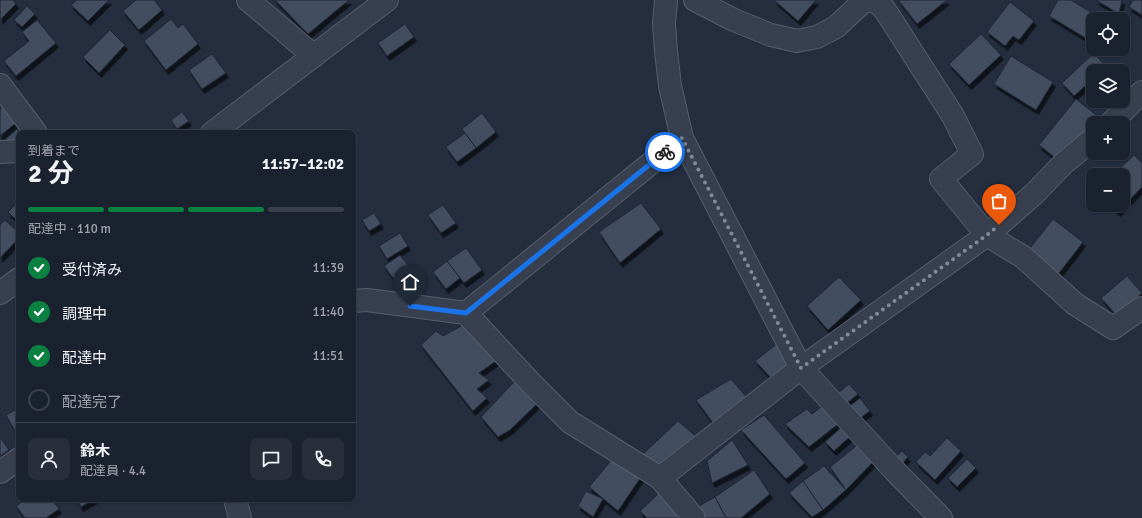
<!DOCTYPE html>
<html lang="ja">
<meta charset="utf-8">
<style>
body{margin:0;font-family:Signika,"Noto Sans JP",sans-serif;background:#282f3b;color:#f1f3f6;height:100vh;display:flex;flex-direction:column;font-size:15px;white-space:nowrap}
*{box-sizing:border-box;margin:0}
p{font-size:13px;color:#a0a4aa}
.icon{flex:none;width:22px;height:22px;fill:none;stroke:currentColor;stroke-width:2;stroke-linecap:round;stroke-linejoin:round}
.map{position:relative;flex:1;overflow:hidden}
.side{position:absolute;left:16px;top:130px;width:340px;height:372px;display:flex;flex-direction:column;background:#1b222f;border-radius:8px;box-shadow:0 1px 3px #0004,0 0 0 1px #393f4b}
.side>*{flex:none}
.controls{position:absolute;left:1086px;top:12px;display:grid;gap:8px}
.controls a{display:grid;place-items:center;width:44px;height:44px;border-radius:8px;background:#1b222f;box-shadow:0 1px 3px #0004,0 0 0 1px #393f4b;font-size:20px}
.pin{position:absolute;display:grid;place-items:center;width:34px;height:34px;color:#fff;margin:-41px -17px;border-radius:50% 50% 50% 0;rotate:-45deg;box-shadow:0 0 4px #0007}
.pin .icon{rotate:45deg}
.courier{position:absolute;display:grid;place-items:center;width:40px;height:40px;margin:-20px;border:3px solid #1a73e8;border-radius:50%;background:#fff;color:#222;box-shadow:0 1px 5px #0007}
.head em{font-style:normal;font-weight:700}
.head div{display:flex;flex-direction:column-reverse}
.head{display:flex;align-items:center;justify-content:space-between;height:68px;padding:0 12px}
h1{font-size:26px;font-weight:700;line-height:30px}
.bar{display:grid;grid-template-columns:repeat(4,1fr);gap:6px 4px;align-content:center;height:48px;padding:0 12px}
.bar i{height:5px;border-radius:3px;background:#393f4b}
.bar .on{background:#0b8043}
.bar p{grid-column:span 4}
.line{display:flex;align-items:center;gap:10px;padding:0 12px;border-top:1px solid #393f4b}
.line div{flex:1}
.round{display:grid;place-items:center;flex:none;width:42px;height:42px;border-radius:8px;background:#282f3b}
ol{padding:0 12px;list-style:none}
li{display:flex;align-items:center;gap:12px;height:44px}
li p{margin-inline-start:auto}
li .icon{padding:4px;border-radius:50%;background:#0b8043;color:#fff;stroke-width:4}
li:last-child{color:#a0a4aa}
li i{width:22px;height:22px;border:2px solid #393f4b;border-radius:50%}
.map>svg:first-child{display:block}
</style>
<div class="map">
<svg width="1142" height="518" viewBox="0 0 1142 518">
<defs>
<filter id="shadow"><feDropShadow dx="2.5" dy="4.5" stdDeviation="0" flood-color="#0009"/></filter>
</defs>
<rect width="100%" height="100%" fill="#242e3f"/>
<g fill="#424d61" stroke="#1f2736" filter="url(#shadow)">
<path d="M0,0H13L16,4L0,20Z"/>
<path d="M77,0H109L88,21L71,5Z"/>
<path d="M136,0H154L162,10L139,30L123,11Z"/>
<path d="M275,0H349L308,34Z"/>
<path d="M774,0H816L798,21Z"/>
<path d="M900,0H947L917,24L899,1Z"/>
<path d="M1058,0H1071L1102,19H1093V33L1089,40L1049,16Z"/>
<path d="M1096,0H1122L1119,14Z"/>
<path d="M1133,0H1142V15L1129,7Z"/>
<path d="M1010,2L1034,21L1019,40L1013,36L1005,46L987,32Z"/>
<path d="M27,6L35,14L22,27L14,20Z"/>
<path d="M171,19L178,28L183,24L198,44L166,70L144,41Z"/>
<path d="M37,20L56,43L16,76L4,61L29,41L22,32Z"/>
<path d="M405,24L414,37L387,56L378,43Z"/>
<path d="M110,30L125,45L99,73L83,57Z"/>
<path d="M981,34L1001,55L969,85L949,64Z"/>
<path d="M1094,53L1106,67L1101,71H1093V79L1074,96L1062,83Z"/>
<path d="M212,54L226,73L202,89L189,70Z"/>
<path d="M1011,56L1053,82L1036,110L994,84Z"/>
<path d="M1076,99L1100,118L1096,123H1093V127L1063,164L1039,145Z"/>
<path d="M4,106L17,122L0,136V109Z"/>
<path d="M182,112L189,121L177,129L171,120Z"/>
<path d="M482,113L496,132L476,148L462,129Z"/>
<path d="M17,129L20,133L19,144L14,148L6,139Z"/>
<path d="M465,133L476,148L457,162L446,147Z"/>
<path d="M1134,155L1142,163V187L1118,212L1111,205H1123V175H1113Z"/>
<path d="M19,201V223L8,212Z"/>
<path d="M641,203L661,229L620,263L599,232Z"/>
<path d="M443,205L456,223L441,233L428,215Z"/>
<path d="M374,213L381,224L369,231L362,220Z"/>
<path d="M1053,219L1083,242L1057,276L1027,252Z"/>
<path d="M5,220L19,233V238L0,258V225Z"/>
<path d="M400,233L408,246L387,259L379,246Z"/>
<path d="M466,248L482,270L464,283L447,261Z"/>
<path d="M400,255L415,274L399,286L384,266Z"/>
<path d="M447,261L460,278L446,289L433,272Z"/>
<path d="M1127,276L1142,293L1117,316L1101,298Z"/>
<path d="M839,277L861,300L828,330L807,306Z"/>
<path d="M465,324L499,359L479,373L489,380L477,389L487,398L473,411L421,345L436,331L443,336Z"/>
<path d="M779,342L792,364L772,379L755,361Z"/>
<path d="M731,379L749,400L716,427L696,400Z"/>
<path d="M514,382L538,403L510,430L498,437L481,417Z"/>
<path d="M849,384L858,394L847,403L838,393Z"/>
<path d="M860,398L870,411L856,421L846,409Z"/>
<path d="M830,400L842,421L809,447L785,424L807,409L812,414Z"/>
<path d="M19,408V438L6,415Z"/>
<path d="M764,415L805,463L786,479L741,430Z"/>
<path d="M678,421L697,437L658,469L641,456Z"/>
<path d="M844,425L853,434L834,451L825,442Z"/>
<path d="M0,437L9,450L0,456Z"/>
<path d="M947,438L961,451L935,480L916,462L925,452L930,456Z"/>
<path d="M732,440L748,465L712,483L707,461Z"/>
<path d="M860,443L874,461L846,490L830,467Z"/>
<path d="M902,451L908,457L902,464L894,458Z"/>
<path d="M614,457L641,477L618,511L589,487Z"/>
<path d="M967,459L976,468L957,487L948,478Z"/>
<path d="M824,466L846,490L823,510L803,481Z"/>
<path d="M754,470L770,494L741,518H726L715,497Z"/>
<path d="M803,481L823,510L812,517L789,493Z"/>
<path d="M586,491L603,499L593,517L578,506Z"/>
<path d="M659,493L681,518H647L640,511Z"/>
<path d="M715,497L726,518H705L697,507Z"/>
<path d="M26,499H52L59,509L46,518H25L16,506Z"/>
<path d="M77,499H95L81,507Z"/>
</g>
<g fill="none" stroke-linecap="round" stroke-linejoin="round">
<g stroke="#565e6d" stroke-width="24">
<g id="minor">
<path d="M248,0L314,56"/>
<path d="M666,0L664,23L666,51L670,86L682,138L801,368L894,470L941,518"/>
<path d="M695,0L734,20L771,35L797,41L817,37L836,27L865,0"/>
<path d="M865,0L877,2L885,10L953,116L972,154L941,179L987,235L1008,248L1022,256L1075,304L1113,328L1142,308"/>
<path d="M0,85L36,133"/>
<path d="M1111,123L1142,92"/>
<path d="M212,133L387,0"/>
<path d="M0,152L19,151"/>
<path d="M0,293L19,279"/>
<path d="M353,301L367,300L466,313L529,381L570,422L660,478L694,518"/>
<path d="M466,313L682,138"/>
<path d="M0,472L19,459"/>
<path d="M660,478L801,368L987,235L1034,194L1063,164L1093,139"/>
<path d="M235,499L240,518"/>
</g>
</g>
<use href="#minor" stroke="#38404f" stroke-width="22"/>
</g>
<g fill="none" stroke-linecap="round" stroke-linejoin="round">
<path stroke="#828a99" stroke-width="4" stroke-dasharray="0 7.2" d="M665,152L682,138L801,368L987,235L999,225"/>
<path stroke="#1a73e8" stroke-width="5" d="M410,306L466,313L665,152"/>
</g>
</svg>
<div class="controls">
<a><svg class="icon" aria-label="locate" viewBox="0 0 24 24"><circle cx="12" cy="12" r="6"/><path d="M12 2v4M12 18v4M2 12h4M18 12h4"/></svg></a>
<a><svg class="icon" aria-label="layers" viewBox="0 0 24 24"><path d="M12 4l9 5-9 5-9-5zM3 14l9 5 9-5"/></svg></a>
<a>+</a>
<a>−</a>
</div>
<div class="pin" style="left:999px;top:225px;background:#ea580c"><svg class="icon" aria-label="bag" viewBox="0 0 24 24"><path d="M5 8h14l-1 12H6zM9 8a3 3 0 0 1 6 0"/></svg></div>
<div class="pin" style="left:410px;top:306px;background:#1f2937"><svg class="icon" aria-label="home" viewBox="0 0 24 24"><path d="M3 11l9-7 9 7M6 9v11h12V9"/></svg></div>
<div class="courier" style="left:665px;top:152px"><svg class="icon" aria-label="bike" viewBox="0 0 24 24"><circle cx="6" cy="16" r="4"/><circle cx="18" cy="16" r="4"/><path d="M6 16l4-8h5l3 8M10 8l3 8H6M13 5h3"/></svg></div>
<section class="side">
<div class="head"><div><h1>2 分</h1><p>到着まで</p></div><em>11:57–12:02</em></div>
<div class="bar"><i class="on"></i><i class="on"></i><i class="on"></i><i></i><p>配達中 · 110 m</p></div>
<ol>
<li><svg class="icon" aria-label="check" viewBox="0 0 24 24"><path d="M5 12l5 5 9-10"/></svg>受付済み<p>11:39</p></li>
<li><svg class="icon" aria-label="check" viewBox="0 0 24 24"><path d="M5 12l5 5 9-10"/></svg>調理中<p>11:40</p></li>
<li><svg class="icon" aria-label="check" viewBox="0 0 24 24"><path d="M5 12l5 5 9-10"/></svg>配達中<p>11:51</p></li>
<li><i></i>配達完了</li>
</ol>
<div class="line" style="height:72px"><a class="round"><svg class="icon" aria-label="person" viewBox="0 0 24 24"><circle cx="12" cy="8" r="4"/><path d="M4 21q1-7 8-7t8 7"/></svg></a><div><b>鈴木</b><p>配達員 · 4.4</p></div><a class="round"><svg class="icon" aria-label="chat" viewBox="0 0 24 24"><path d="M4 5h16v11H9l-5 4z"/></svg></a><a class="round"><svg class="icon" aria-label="phone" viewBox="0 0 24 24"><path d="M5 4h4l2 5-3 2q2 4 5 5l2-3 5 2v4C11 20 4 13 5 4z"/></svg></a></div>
</section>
</div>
